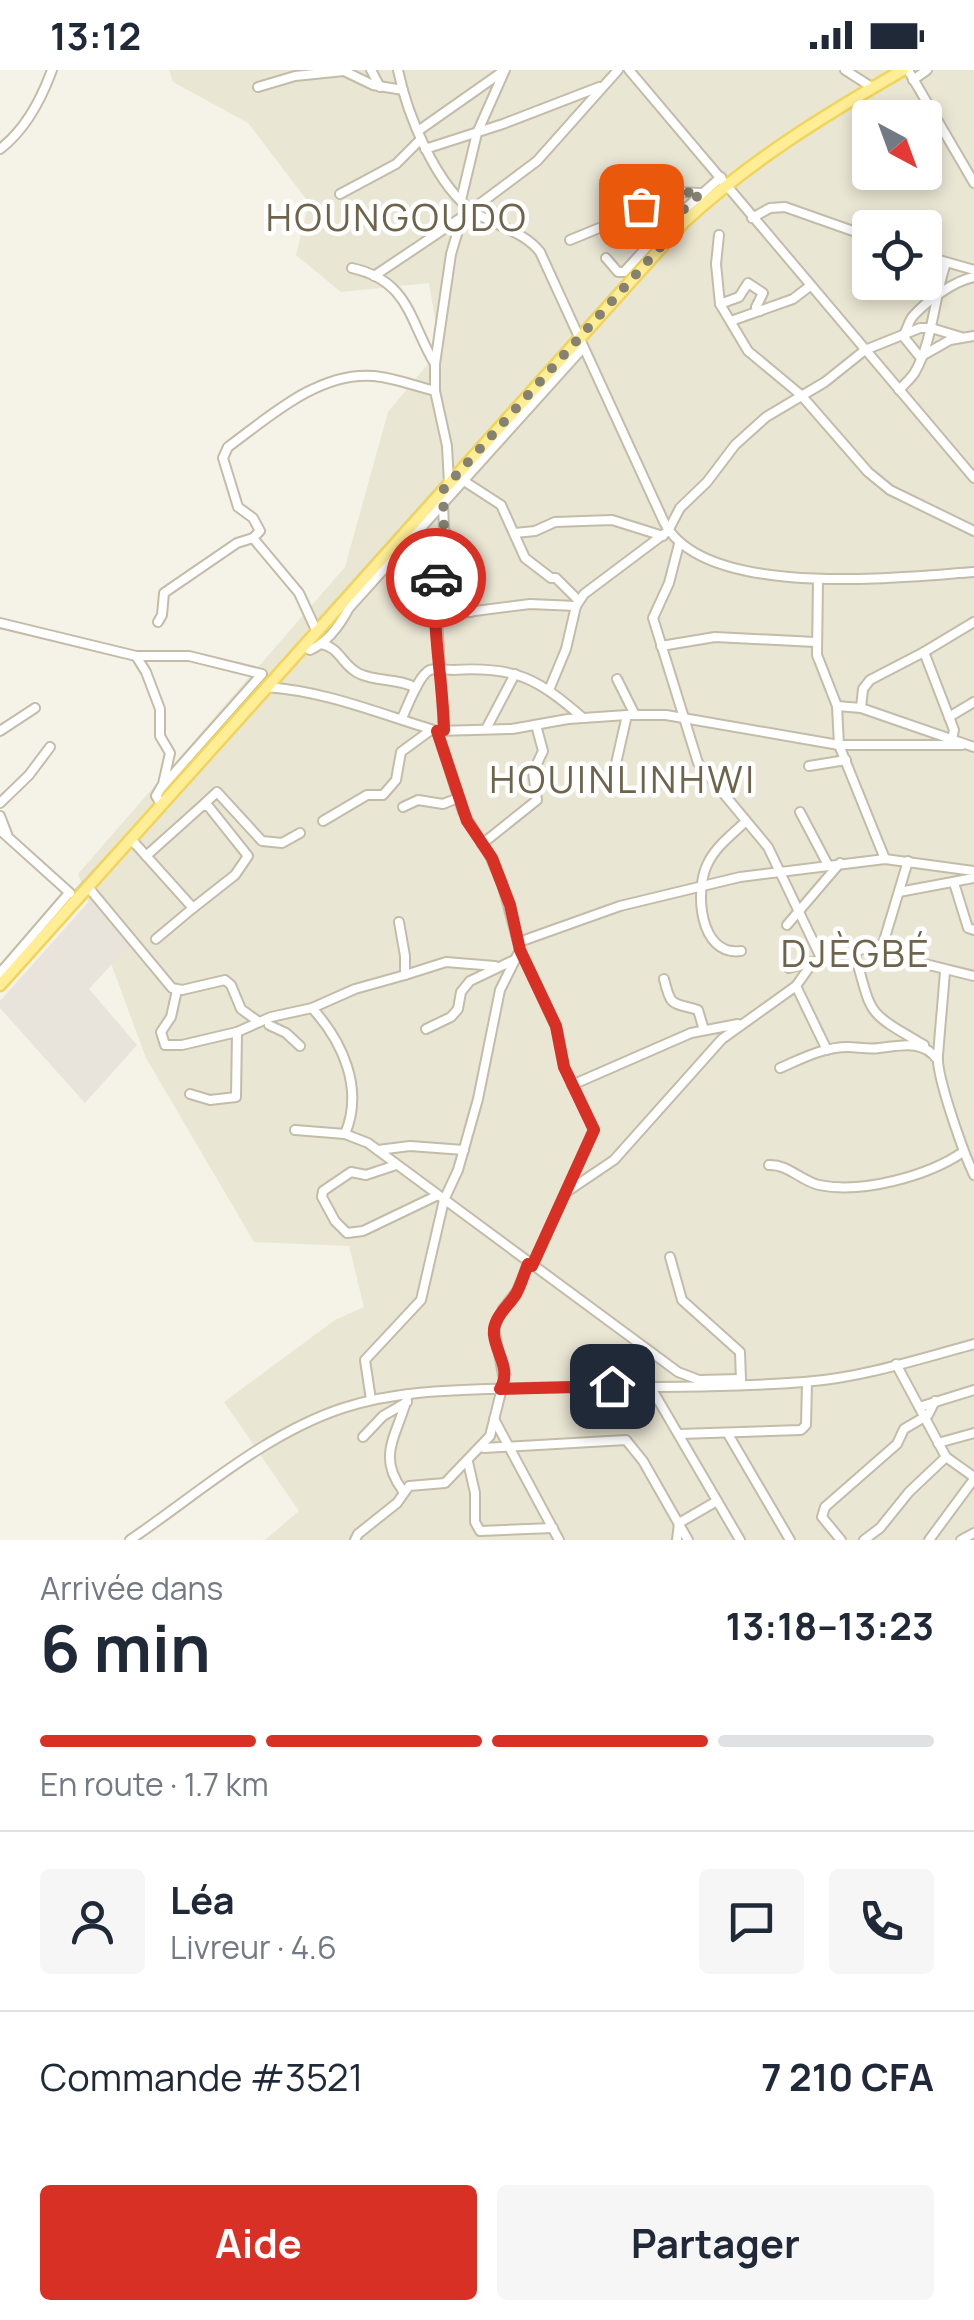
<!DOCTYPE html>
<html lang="fr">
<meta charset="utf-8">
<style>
body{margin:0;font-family:Manrope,sans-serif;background:#f6f6f7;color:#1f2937;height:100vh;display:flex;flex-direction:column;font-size:38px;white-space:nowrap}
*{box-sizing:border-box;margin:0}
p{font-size:32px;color:#747a83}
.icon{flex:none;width:55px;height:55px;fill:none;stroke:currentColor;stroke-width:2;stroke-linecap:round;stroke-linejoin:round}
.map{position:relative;height:1470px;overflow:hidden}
.sheet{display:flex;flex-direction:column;background:#fff;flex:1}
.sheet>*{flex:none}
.needle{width:65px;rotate:139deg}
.buttons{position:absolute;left:852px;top:30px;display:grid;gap:20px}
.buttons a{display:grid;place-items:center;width:90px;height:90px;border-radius:10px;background:#fff;box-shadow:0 5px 15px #0003;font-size:50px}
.pin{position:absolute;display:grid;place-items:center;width:85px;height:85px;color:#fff;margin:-42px;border-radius:20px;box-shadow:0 5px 15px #0006}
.courier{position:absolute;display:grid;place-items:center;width:100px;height:100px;margin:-50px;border:8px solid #d93025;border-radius:50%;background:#fff;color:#222;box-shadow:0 2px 12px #0007}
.overview em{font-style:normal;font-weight:700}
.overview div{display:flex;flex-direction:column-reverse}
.overview{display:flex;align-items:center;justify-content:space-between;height:170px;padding:0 40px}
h1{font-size:65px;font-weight:700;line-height:75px}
.bar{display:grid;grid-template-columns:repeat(4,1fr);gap:15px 10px;align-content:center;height:120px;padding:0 40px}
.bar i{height:12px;border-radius:8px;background:#e0e1e3}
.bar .on{background:#d93025}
.bar p{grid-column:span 4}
.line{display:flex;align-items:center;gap:25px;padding:0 40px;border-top:2px solid #e0e1e3}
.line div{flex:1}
.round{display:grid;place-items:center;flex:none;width:105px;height:105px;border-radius:10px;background:#f6f6f7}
.action{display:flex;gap:20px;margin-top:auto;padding:20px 40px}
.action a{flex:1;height:115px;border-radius:10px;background:#d93025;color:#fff;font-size:40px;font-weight:700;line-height:115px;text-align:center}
.action a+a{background:#f6f6f7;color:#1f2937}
.status{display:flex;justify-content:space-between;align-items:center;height:70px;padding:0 50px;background:#fff;direction:ltr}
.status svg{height:28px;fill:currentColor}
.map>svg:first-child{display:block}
</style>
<div class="status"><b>13:12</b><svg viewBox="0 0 49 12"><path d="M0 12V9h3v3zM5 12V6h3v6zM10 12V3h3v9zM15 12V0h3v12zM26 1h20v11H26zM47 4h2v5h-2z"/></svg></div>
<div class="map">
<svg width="974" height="1470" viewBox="0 0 974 1470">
<rect width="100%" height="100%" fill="#f5f3e7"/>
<path fill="#eae6d4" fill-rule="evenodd" d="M169,0H974V1470H265L299,1441L224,1332L335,1250L364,1237L349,1176L254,1172L146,988L78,804L345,497L388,342L440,279L429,213L341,222L296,185L309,133L248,53L173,12ZM870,48H925V102H870ZM870,158H925V212H870Z"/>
<path fill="#e8e4dc" d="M93,827L132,872L89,919L137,975L85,1033L0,938V931Z"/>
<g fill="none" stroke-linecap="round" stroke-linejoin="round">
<g stroke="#9dc8f8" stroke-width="2.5">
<path d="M451,403L672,156"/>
<path d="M317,552L445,409"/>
<path d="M211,672L312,558"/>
<path d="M73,823L156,734"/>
</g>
<g stroke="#c2bca8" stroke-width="12">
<g id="minor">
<path d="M371,0L380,17"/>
<path d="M398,0C407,44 436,116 474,142C495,156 524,161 540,182L664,452C704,530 899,507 974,502"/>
<path d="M629,0L974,408"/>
<path d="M845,0L873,18"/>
<path d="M908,0L974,113"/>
<path d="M913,10L927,0"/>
<path d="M258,17L295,6L344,1L373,15L403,20"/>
<path d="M418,61L502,2"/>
<path d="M0,79C25,60 41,30 52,0"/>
<path d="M425,79L503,54L599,17"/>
<path d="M340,124L396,94L421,69"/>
<path d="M461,130L477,63L505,0"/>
<path d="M752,148L770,138L785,137L870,167"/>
<path d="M719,165L716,194L720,234L748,281L801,325L868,402L890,420L974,461"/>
<path d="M570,170L626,147L659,121L701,123"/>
<path d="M925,186L974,200"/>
<path d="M606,188L618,202H624L666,156L721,107"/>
<path d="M352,198C410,211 409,251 435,294"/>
<path d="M374,206L462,147L537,91L618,0"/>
<path d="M974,207C954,211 928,230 914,245C908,251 908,259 903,266L920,287L950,270L974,266"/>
<path d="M720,234L739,227L748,213L763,223L756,237L760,241"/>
<path d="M731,251L793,229L810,216"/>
<path d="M899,320C904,314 911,309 915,302C933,271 934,227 946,193"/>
<path d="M464,411L501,435L525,488L551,508H556L579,531"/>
<path d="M449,413L447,376L435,321V294L451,184L462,147"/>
<path d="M443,434L444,459L435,518L444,660"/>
<path d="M445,461L471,542"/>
<path d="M515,463L535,461L555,452L612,450L663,466"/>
<path d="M253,468L260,461L253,448L238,437L223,388L228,377C269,347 319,301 374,306C395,308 415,316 435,321"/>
<path d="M253,468L299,523L316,560"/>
<path d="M679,474L669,513L653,548L698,693L768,777L822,890"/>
<path d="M818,509L817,585L837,636L839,675L885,789"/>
<path d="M436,546L530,534L576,536"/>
<path d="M158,552L162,545L164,523L237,473L253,468"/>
<path d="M0,553L136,586H189L262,604L161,718"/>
<path d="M321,574C340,577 343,597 360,604C378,612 399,608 416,618"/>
<path d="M303,576L310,580C327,573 340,555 349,538L582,279"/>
<path d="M661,576L715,567L815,572"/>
<path d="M924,582L954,660L952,669"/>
<path d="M136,586L146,602L160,639V666L170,683L163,714L156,726L162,735"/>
<path d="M617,609L635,645"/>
<path d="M266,617C326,621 380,644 437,661L463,742L491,788L502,813L520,880L556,957L564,997L594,1059L532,1196"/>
<path d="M549,620L566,579L576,536L584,524L668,461L680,438L707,412L735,375L766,347L825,312L865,280L920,258H931L961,267"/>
<path d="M837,636L861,638L974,677"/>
<path d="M861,638L863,619L870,610L924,582L974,552"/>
<path d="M949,647L974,632"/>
<path d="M402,648C407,638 419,604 430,600C435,598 447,600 453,600C515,596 537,608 583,648"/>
<path d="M486,659L515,604"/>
<path d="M0,661L35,638"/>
<path d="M437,661L512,659L568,649L627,645H666L839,675H962"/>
<path d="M809,696L846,690"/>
<path d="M620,712L615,698L627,645"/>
<path d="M0,733L29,705L50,677"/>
<path d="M204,734L217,722L262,771L282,773L300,763"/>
<path d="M403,737L418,730L443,734L458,728"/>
<path d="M800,742L828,795"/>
<path d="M0,746L7,764"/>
<path d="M323,751L367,725H383L396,710L401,682L431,660"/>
<path d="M0,760L70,823"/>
<path d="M131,769L193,838L156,869"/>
<path d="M482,774L537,730L533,702L543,681L536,655"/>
<path d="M146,786L203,735L209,737L248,786L235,805L193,838"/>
<path d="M954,813L968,858L974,860"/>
<path d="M88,817L172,918L182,920L225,910L231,915L241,939L259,952"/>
<path d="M899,822L974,808"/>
<path d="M787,855L840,793"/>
<path d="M519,872L620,836L740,807L885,789L974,801"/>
<path d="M741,881C699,887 694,819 708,793C716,776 733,764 746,751"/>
<path d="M854,881C873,947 864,940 924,975"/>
<path d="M813,892L796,916L827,980"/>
<path d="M921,893L974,906"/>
<path d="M789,898L883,874L908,791"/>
<path d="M945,901C943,929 940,958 938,986C936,1006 964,1084 974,1105"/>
<path d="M0,903L69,823"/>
<path d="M405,905L446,892L495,896"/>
<path d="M664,909C671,938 672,932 698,940L704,960"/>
<path d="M177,920L171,947L161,962L165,975H182L237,962L271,947L312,938L355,919L405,905V886L399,852"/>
<path d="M312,938C343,972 364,1019 345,1064"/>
<path d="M269,955L286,963L300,976"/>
<path d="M426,959L451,947L458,939L461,922L470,911L514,890"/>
<path d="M780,998C801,989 823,977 848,977C858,977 869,980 879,978C900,976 922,969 937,989"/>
<path d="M572,1015L691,963L738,954"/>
<path d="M190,1024L210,1030L236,1027L237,962"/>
<path d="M295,1060L345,1064L368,1073L678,1302L699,1310L741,1309"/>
<path d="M378,1080L410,1076L464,1080"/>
<path d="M396,1095L366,1105L351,1102L323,1121L322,1127L335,1151L347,1163L363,1161L436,1126"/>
<path d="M769,1095C788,1094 801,1111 819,1115C862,1124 928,1106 963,1082"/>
<path d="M568,1121L614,1090L722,969L796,916"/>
<path d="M670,1187L682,1230L740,1282L741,1310"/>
<path d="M896,1294L946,1387L974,1407"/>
<path d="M650,1316L740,1470"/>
<path d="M371,1330L365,1290L421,1230L444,1130L458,1100L478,1029L500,920L520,880"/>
<path d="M919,1337L974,1320"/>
<path d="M494,1349L559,1470"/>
<path d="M679,1364L801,1360L806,1355L807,1312"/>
<path d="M728,1364L790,1470"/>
<path d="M363,1367L383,1346L407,1332"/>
<path d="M938,1373L974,1363"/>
<path d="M484,1378L626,1370L643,1391L688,1470"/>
<path d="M468,1392L475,1423V1452L480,1461L553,1458"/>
<path d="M403,1421C375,1384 399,1364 408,1324"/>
<path d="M130,1470C198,1424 264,1364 343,1338C400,1319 463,1320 523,1318C616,1316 711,1319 804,1312C860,1308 920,1289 974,1274"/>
<path d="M355,1470L358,1464L397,1433L409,1416L445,1413L490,1366L504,1310L494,1258L503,1239L517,1221L528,1194"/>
<path d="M677,1470L679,1453L717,1431"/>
<path d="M841,1470L822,1447L825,1437L897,1374L904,1359L928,1345L935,1331"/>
<path d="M864,1470L880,1458L909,1422L946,1387"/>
<path d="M929,1470L974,1409"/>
<path d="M961,1470L974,1463"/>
</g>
</g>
<g stroke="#f1d55a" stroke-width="15">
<path id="major" d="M0,915L684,152C751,90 825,45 903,0"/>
</g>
<use href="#minor" stroke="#fff" stroke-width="8"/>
<use href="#major" stroke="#ffee96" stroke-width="10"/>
</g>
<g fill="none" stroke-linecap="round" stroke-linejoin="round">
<path stroke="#858173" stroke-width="10" stroke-dasharray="0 18" d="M436,508L444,459L443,420L673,163L666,156L701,123L659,121L641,136"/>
<path stroke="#d93025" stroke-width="12" d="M436,508C431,556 443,610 444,660L437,661L467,751L492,788L510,835L520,880L556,956L564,997L594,1060L532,1196L528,1194C524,1204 521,1215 516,1224C508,1237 492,1248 494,1265C496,1284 512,1300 500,1319L612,1316"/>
</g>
<g text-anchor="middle" stroke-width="9" stroke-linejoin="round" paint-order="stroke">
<g font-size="38" letter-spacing="2.5" fill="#6d644b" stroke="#fff">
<text x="397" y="161">HOUNGOUDO</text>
<text x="623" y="723">HOUINLINHWI</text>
<text x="856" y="897">DJÈGBÉ</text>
</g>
</g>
</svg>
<div class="buttons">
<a><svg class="needle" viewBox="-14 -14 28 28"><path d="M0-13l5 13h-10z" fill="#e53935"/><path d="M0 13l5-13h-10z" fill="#747a83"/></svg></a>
<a><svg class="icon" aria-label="locate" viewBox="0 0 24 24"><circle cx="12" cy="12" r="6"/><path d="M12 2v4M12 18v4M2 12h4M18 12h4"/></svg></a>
</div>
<div class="pin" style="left:641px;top:136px;background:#ea580c"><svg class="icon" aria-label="bag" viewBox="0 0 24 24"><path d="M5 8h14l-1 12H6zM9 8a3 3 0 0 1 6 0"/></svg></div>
<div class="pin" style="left:612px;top:1316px;background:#1f2937"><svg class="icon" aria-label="home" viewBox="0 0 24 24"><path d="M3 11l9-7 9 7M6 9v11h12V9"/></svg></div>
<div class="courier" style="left:436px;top:508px"><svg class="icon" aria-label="car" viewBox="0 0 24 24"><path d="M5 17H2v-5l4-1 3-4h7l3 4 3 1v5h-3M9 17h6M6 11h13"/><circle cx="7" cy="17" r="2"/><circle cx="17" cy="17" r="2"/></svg></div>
</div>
<section class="sheet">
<div class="overview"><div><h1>6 min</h1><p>Arrivée dans</p></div><em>13:18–13:23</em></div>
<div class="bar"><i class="on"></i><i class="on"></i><i class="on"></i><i></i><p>En route · 1.7 km</p></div>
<div class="line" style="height:180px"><a class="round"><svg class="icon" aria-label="person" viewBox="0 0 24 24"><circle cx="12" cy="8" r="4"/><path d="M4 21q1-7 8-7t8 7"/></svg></a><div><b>Léa</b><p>Livreur · 4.6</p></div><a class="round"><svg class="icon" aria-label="chat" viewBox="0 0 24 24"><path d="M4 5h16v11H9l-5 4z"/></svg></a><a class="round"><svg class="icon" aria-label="phone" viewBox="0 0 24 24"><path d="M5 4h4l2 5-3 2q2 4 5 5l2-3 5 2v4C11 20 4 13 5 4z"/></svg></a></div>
<div class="line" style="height:130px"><div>Commande #3521</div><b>7 210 CFA</b></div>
<div class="action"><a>Aide</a><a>Partager</a></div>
</section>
